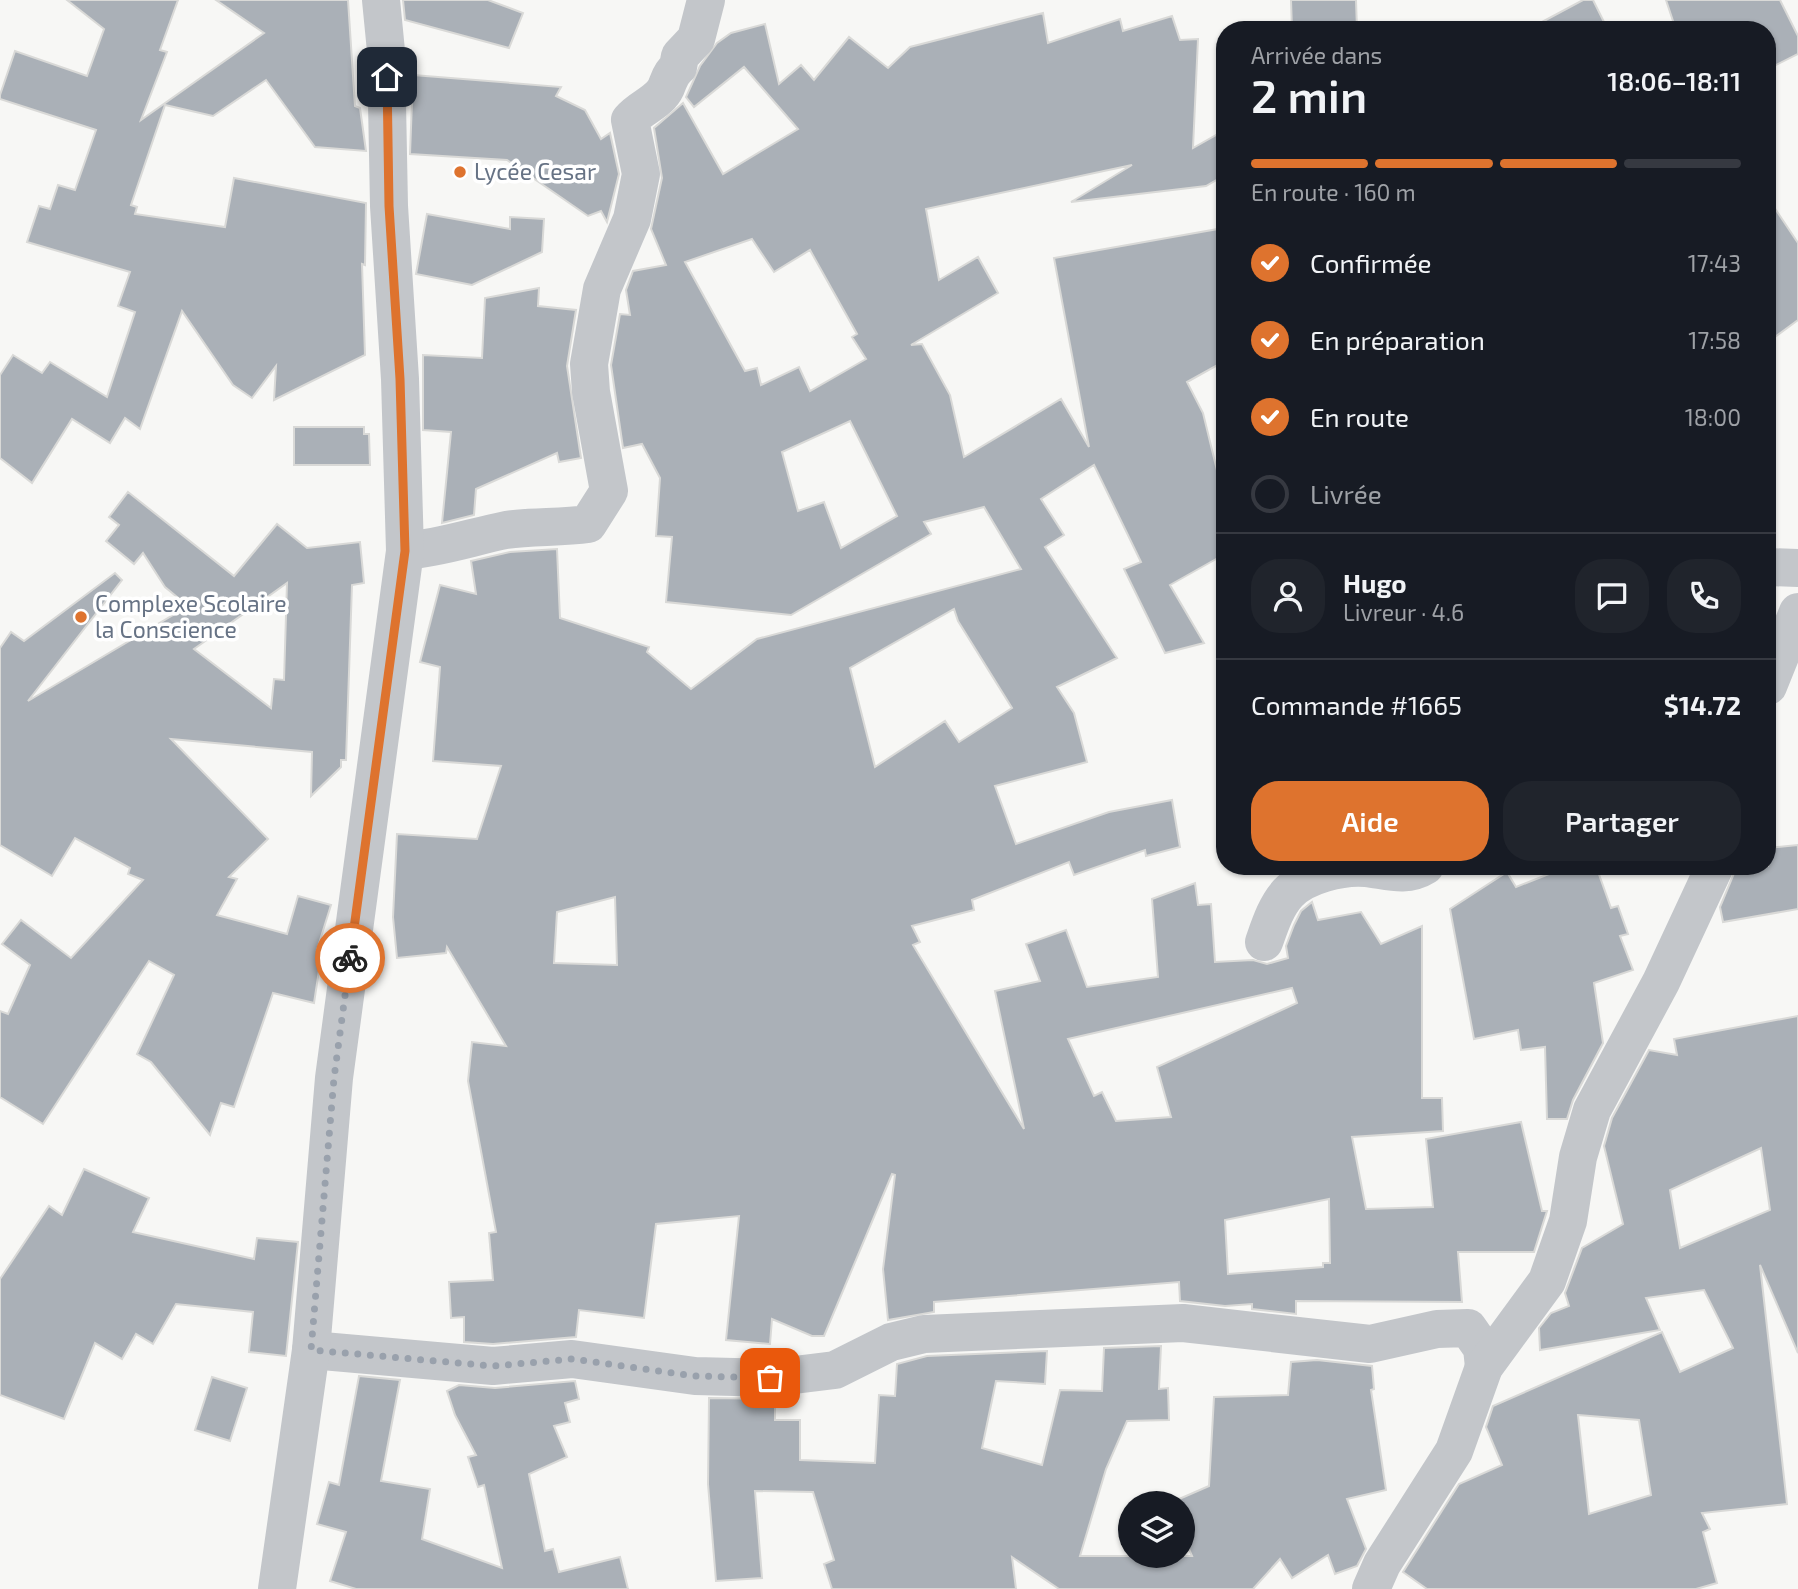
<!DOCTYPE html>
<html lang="fr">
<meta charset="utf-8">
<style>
body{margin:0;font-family:"Exo 2",sans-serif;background:#20242c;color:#f1f3f6;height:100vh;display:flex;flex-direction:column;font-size:26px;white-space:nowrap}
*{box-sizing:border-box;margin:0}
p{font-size:23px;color:#9ea1a6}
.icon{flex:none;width:38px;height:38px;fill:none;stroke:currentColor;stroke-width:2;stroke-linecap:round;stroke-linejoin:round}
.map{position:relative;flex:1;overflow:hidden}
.panel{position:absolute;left:1216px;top:21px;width:560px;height:854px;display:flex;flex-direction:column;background:#171b24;border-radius:28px;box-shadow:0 2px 5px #0004}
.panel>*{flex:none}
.buttons{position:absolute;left:1118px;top:1491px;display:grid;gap:14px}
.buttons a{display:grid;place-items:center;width:77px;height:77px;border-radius:50%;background:#171b24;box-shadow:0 2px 5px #0004;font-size:35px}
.pin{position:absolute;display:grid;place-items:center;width:60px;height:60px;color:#fff;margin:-30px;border-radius:14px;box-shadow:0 4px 10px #0006}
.courier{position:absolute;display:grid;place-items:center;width:70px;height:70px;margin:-35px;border:5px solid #de732e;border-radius:50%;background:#fff;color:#222;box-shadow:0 2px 9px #0007}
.head em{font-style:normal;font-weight:600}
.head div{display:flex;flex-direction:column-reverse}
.head{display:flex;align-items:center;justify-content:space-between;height:119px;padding:0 35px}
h1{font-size:46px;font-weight:600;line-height:52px}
.bar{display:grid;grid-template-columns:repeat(4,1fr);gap:10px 7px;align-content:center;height:84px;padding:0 35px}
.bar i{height:9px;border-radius:5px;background:#363941}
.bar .active{background:#de732e}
.bar p{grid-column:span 4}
.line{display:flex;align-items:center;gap:18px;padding:0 35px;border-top:2px solid #363941}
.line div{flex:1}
.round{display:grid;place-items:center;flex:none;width:74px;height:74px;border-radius:28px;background:#20242c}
ol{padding:0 35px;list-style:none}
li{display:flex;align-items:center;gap:21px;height:77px}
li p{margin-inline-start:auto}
li .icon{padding:7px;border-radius:50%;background:#de732e;color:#fff;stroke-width:4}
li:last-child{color:#9ea1a6}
li i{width:38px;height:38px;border:4px solid #363941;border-radius:50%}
.action{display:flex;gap:14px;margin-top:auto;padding:14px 35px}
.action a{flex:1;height:80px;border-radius:28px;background:#de732e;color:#fff;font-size:28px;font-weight:600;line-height:80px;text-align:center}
.action a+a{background:#20242c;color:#f1f3f6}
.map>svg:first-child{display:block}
</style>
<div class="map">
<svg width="1798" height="1589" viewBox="0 0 1798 1589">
<rect width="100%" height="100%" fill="#f7f7f5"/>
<g fill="#aab0b7" stroke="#d9d9d7" stroke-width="2" fill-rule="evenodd">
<path d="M67,0H178L160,50L167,52L141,120L264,33L216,0H348L355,106L360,108L366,151L315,147L266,80L213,116L165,105L131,205L137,207L135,214L225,227L234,178L366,203L365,265L362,264L365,355L274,400L276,366L252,398L233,385L182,311L140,429L125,418L110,443L72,419L32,483L0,458V375L13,355L42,373L50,362L107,397L135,312L118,306L130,272L27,242L39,206L50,209L58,185L75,190L96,130L0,99V95L15,51L87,76L104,29Z"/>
<path d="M403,0H488L523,13L509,48L405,20Z"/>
<path d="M1291,0H1356L1357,30H1292Z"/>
<path d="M1583,0H1593L1608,30H1527Z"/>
<path d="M1666,0H1780L1798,36V54L1768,69V30H1676Z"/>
<path d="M1043,13L1048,43L1120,19L1123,31L1172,16L1180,40L1198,39L1193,148L1225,130V175L1206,186L1071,202L1132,165L926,209L939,280L978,257L998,293L911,345L922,344L950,395L964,457L1061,399L1089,447L1054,258L1218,229L1225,263V361L1187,382L1203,413L1225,503V554L1170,585L1204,643L1165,653L1124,569L1141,562L1094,465L1041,499L1064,535L1045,547L1117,658L1057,687L1074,713L1087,762L995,786L1016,844L1109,812L1172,800L1180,847L1146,856L1145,850L1074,875L1069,862L972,900L974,910L912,926L920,942L913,945L1024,1129L995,991L1040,981L1026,944L1066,930L1087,987L1158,977L1152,899L1195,883L1198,905L1211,904L1215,962L1253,960L1267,964L1288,958L1286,946L1294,925L1301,911L1312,902L1318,920L1361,912L1381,944L1422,926V1098H1442L1443,1131L1352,1137L1366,1209L1433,1207L1426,1139L1521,1122L1542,1211H1547L1534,1252H1458L1462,1302L1296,1301V1314L1252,1309V1304L1225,1306L1180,1301L1179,1282L934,1302V1312L888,1320L883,1269L895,1175L892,1174L824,1336H812L772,1319L770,1344L726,1340L739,1216L656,1224L644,1318L579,1310L576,1337L493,1344L464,1342V1317L451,1318L449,1282L493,1280L489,1233L496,1232L468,1081L472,1042L506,1046L447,947L446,953L397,958L393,917L397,834L477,839L501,766L433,761L440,667L420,662L440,585L476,594L471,561L510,552L557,549L560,618L649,647L647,652L691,689L757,639L1021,569L984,507L924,522L931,534L791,615L666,602L672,537L656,536L660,478L642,444L623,448L611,365L620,314L630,315L626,290L633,271L666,265L651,229L662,178L654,128L683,103L723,174L798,129L744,67L694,107L686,97L700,66L717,43L731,33L765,24L779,84L801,65L814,80L849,37L888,68L910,47ZM752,239L774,272L810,250L857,334L852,337L866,359L810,391L799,367L761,385L757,368L745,371L685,262ZM850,421L897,516L841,548L824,502L798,511L782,452ZM954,609L958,621L1012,708L959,742L945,721L875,767L850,668ZM615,897L617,965L554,963L557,912ZM1292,988L1297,1003L1157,1067L1171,1117L1116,1121L1102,1092L1094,1096L1068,1039ZM1329,1199L1330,1263H1323V1267L1228,1274L1225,1220Z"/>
<path d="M413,75L561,87L556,96L585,110L601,139L610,133L619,174L607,222L601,211L588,216L507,160L410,154Z"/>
<path d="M1768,198L1798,243V320L1768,342Z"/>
<path d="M427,214L510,229V217L544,219L542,252L472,285L416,274Z"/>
<path d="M539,288L538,306L576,310L567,366L581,458L559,462L557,453L476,489L474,515L442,523L451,432L423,430V355L482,358L485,298Z"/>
<path d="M294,427H364V434H369L370,465H294Z"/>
<path d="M128,492L234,576L277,524L307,548L360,542L364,583L352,585L346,760H341V767L311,796L312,752L171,739L268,839L229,877L237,879L217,915L287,934L298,896L331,905L317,950L322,951L314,1003L273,993L234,1107L221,1103L210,1135L151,1062L137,1054L174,975L149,961L43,1124L0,1097V1011L8,1014L30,965L2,944L21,920L71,958L143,880L128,874L130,868L75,838L52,876L0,845V648L11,632L24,641L115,573L122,580L28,701L188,606L165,587L143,553L134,564L106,541L119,525L109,517ZM287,583L284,680L274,679L271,708L194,649Z"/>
<path d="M1798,845V909L1723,922L1720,907L1737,866H1768V848Z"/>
<path d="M1569,866H1596L1611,908L1618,906L1628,934L1620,936L1633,970L1594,983L1603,1043L1573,1100L1567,1119H1547L1545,1047L1521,1050L1518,1030L1474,1039L1450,909L1507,872L1516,887Z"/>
<path d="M1798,1016V1353L1760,1265L1787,1504L1702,1513L1710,1529L1703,1532L1717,1583L1696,1589H1427L1403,1572L1459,1484L1502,1465L1486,1427L1493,1406L1662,1332L1680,1372L1733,1348L1704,1290L1646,1298L1660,1330L1540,1350L1539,1328L1551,1313L1569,1306L1565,1293L1582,1248L1623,1224L1604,1146L1612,1118L1649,1050L1677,1055L1674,1039ZM1761,1148L1770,1210L1680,1248L1670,1190ZM1578,1415L1639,1420L1651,1495L1589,1514Z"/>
<path d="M84,1169L149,1198L133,1232L254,1259L257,1238L298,1242L286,1356L249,1352L253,1312L176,1304L153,1344L136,1334L122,1359L95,1343L64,1419L0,1395V1279L49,1206L62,1215Z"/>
<path d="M1161,1346L1159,1389L1168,1388L1169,1420L1127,1421L1106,1469L1080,1556H1192L1183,1535V1503H1170L1209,1486L1214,1397L1288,1395L1291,1362L1317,1360L1372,1366L1374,1389L1371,1390L1386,1490L1347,1499L1366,1549L1357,1566L1335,1574L1328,1555L1292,1578L1280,1559L1253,1589H1059L1012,1557L1016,1589H832L824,1564L834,1560L813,1492L755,1491L762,1578L716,1581L708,1484L709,1398L775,1399V1420H800V1460L875,1463L879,1395L895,1396L897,1364L927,1356L1047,1351L1045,1384L996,1381L982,1448L1042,1465L1060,1390L1102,1391L1104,1348Z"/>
<path d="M359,1376L400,1380L381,1481L430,1489L422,1539L502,1568L484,1485L478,1487L468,1457L476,1455L455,1415L447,1391L459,1385L495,1388L575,1381L579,1399L565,1403L570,1422L554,1426L567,1457L529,1474L545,1551L553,1549L559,1572L620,1557L628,1589H356L330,1581L346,1532L317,1524L329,1482L339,1485Z"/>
<path d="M212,1377L247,1388L230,1441L195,1430Z"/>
</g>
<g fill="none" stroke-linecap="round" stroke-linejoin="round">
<g stroke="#c3c6ca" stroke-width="38">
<path d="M405,551C440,548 472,537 506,530C532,526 561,528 588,524L609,491L591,392L589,364L602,289L632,219L641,174L630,120C639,109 652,105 661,95C670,86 666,77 678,67L680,56L696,39L706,0"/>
<path d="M1768,567L1798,568"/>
<path d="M1768,686L1798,612"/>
<path d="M1264,942C1270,925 1276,906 1288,893C1305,875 1342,866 1366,868C1386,870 1406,878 1425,866"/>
<path d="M311,1350L493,1366L572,1359L695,1376L770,1378L835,1370L891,1342L924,1334L1183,1323L1370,1344L1437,1329L1468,1328L1482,1348L1484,1367"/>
<path d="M277,1589L311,1350L334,1078L405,551L400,379L389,206L386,51L381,0"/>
<path d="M1371,1589L1382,1564L1454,1451L1484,1367L1547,1281L1568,1221L1578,1157L1592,1110L1661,982L1715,866"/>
</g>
</g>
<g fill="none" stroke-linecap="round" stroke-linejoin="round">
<path stroke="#99a1ac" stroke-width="7" stroke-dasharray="0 12.6" d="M350,958L334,1078L311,1350L493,1366L572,1359L695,1376L770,1378"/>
<path stroke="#de732e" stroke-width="9" d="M350,958L405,551L400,379L389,206L387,77"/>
</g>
<g fill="#de732e" stroke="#fff" stroke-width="2.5">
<circle cx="460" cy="172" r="7"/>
<circle cx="81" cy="617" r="7"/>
</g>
<g text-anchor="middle" stroke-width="7" stroke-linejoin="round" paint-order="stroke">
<g font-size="23" fill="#677385" stroke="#fff" text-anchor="start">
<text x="474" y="180">Lycée Cesar</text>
<text x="95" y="612">Complexe Scolaire<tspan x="95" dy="26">la Conscience</tspan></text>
</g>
</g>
</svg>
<div class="buttons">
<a><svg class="icon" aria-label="layers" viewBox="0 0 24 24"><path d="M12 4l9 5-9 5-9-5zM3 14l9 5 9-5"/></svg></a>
</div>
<div class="pin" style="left:770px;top:1378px;background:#ea580c"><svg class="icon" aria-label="bag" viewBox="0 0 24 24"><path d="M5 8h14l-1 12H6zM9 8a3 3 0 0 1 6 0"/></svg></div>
<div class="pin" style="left:387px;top:77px;background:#1f2937"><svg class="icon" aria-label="home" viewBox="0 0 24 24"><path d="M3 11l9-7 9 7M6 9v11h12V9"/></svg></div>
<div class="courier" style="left:350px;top:958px"><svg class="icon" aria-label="bike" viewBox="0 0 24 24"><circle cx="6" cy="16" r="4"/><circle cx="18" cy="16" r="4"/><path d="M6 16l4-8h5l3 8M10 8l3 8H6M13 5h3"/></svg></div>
<section class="panel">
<div class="head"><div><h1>2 min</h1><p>Arrivée dans</p></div><em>18:06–18:11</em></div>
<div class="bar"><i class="active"></i><i class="active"></i><i class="active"></i><i></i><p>En route · 160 m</p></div>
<ol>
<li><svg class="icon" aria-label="check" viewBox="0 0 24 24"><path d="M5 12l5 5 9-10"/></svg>Confirmée<p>17:43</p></li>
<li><svg class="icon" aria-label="check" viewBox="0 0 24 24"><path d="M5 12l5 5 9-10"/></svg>En préparation<p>17:58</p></li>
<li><svg class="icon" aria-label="check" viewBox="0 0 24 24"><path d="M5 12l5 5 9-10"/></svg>En route<p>18:00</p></li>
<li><i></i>Livrée</li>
</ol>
<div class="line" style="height:126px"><a class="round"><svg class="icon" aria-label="person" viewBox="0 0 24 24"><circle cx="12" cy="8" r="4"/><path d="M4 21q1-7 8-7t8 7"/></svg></a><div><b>Hugo</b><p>Livreur · 4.6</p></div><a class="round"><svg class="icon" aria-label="chat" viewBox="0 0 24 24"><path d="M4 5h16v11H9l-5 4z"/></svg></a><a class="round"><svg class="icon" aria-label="phone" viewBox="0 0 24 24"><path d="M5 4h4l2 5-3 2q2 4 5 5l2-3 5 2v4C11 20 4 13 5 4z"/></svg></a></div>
<div class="line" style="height:91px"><div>Commande #1665</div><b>$14.72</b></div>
<div class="action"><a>Aide</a><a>Partager</a></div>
</section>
</div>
